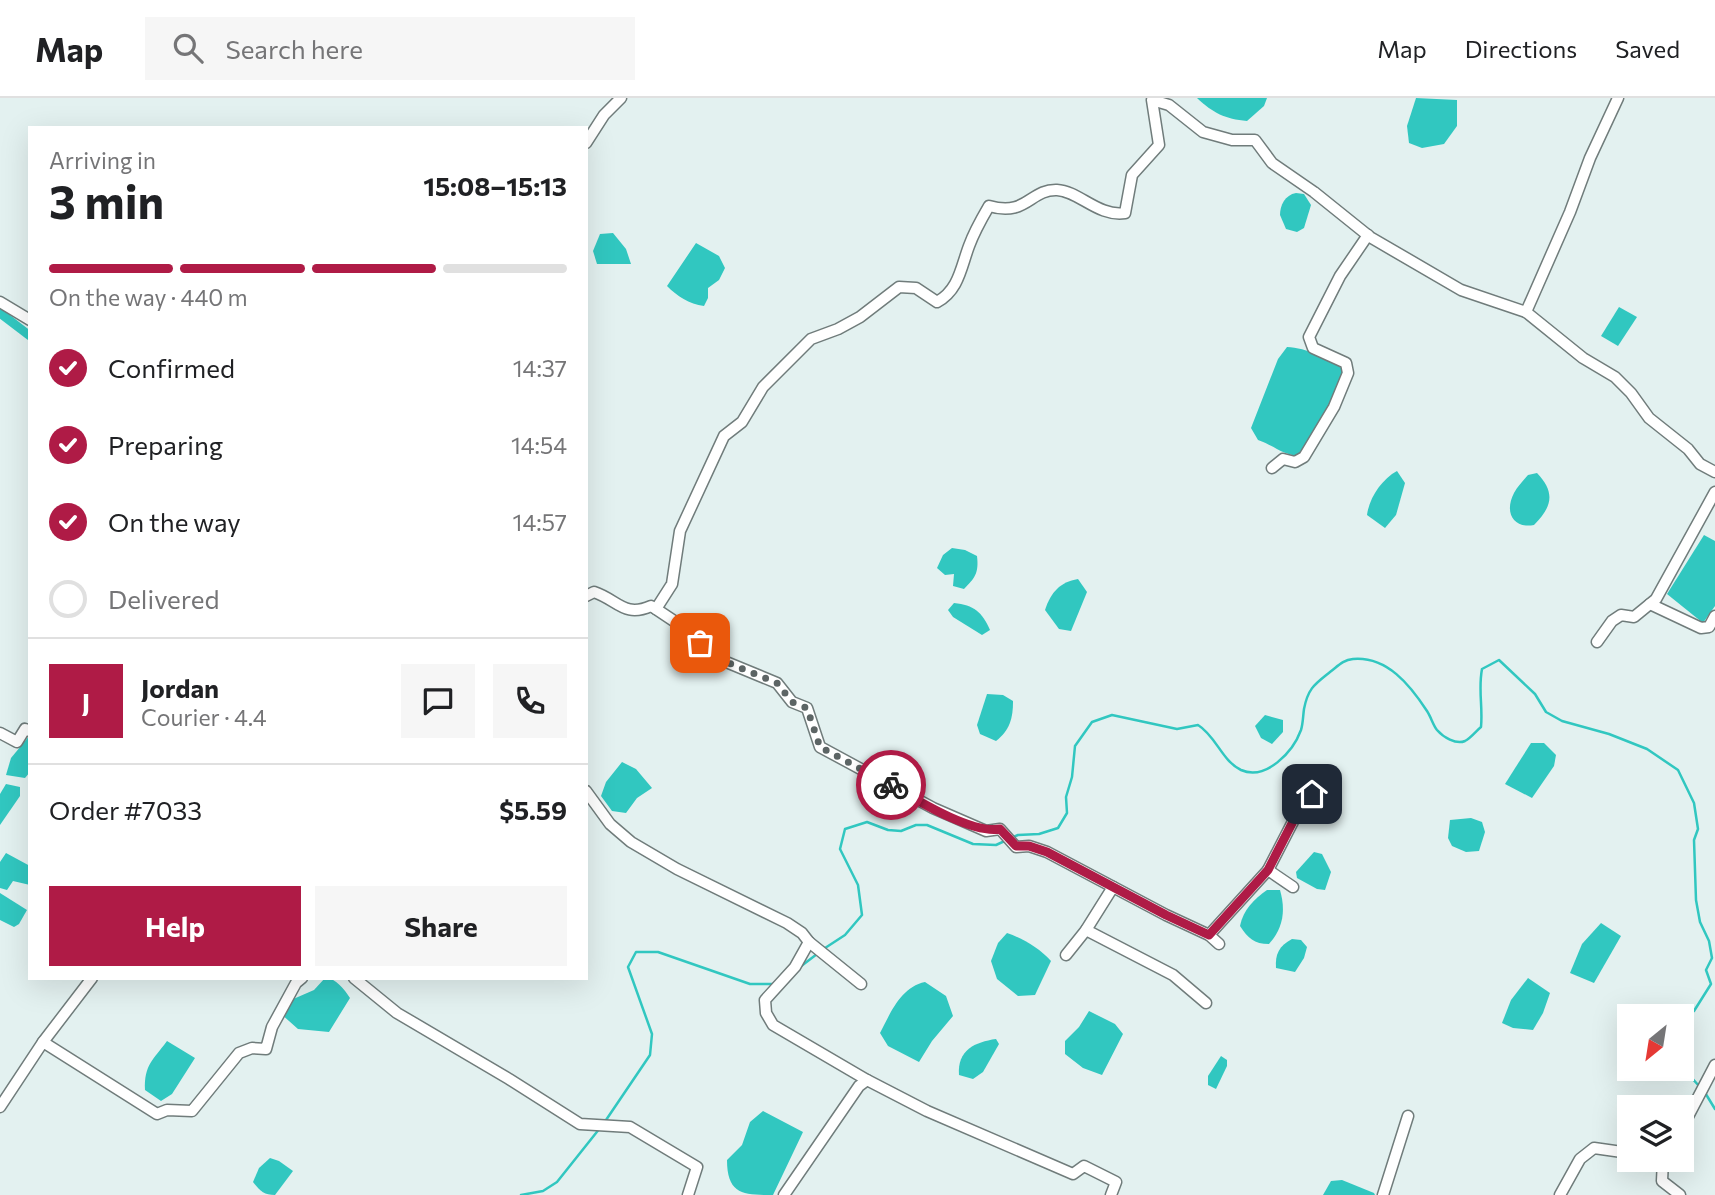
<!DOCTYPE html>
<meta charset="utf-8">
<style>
body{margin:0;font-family:Commissioner,sans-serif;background:#f6f6f6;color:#202124;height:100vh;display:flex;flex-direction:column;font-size:26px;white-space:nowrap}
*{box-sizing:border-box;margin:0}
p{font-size:23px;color:#757577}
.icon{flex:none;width:38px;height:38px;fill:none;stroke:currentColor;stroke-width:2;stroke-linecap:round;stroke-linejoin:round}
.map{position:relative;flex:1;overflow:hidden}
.sheet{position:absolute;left:28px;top:28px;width:560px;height:854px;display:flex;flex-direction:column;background:#fff;border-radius:0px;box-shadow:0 7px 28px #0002}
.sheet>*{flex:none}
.needle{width:46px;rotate:210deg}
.controls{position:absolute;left:1617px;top:906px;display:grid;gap:14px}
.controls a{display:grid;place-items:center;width:77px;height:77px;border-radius:0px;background:#fff;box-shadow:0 7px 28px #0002;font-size:35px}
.pin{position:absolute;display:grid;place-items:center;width:60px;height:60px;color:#fff;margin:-30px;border-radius:14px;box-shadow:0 4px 10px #0006}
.courier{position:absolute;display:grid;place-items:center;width:70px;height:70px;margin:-35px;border:5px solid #af1b46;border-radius:50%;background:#fff;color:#222;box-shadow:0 2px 9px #0007}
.overview em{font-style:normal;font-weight:700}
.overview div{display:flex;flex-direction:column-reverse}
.overview{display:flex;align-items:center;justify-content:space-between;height:119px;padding:0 21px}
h1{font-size:46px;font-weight:700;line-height:52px}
.bar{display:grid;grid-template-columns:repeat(4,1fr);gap:10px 7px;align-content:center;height:84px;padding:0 21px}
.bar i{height:9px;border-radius:5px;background:#e0e0e0}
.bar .current{background:#af1b46}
.bar p{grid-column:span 4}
.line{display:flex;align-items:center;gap:18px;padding:0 21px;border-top:2px solid #e0e0e0}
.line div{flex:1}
.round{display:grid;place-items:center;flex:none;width:74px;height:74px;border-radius:0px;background:#f6f6f6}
ol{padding:0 21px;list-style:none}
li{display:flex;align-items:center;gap:21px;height:77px}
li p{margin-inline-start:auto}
li .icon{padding:7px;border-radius:50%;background:#af1b46;color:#fff;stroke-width:4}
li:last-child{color:#757577}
li i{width:38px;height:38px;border:4px solid #e0e0e0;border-radius:50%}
.cta{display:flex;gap:14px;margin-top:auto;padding:14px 21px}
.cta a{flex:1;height:80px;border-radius:0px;background:#af1b46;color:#fff;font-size:28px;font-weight:700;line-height:80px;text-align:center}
.cta a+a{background:#f6f6f6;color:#202124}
header{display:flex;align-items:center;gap:42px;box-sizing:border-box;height:98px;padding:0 35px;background:#fff;border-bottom:2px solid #e0e0e0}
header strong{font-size:33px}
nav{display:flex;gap:38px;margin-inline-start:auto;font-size:24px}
.search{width:490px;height:63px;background:#f6f6f6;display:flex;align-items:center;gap:18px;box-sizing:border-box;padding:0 24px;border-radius:0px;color:#757577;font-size:26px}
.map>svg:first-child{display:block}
</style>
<header>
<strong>Map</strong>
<div class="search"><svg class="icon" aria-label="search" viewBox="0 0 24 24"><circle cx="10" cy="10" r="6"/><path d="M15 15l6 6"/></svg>Search here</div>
<nav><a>Map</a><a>Directions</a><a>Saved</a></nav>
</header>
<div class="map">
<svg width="1715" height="1097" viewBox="0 0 1715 1097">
<rect width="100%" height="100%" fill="#e3f1f0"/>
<g fill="#31c7c0">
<path d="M1197,0H1267L1264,8L1247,23C1225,21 1213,15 1197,0Z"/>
<path d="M1416,0L1457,2V28L1444,46L1422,50L1409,45L1407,28Z"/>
<path d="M1296,95L1304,96L1311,107L1304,130L1297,134L1286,131L1280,117C1280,107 1285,97 1296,95Z"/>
<path d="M613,135L626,151L631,166H597L593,153L600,136Z"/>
<path d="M696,145L719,158L725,170L719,182L708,190V200L704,208C689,206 677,198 667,188Z"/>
<path d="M1619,209L1637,219L1618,248L1601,238Z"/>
<path d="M1287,249C1306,250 1331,260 1345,273L1309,347L1300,358C1282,357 1275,348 1258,342L1251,330L1278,261Z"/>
<path d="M1397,373L1405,385L1396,417L1385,430L1367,417C1369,400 1382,381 1397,373Z"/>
<path d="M1537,375C1555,394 1553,408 1534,427C1513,431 1504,414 1514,395C1518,388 1523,383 1528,377Z"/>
<path d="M1704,437L1715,443V508L1703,525L1667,496Z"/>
<path d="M952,450L965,452L977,458C979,475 975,480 964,491L953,488L954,476L945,477L937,470L943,457Z"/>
<path d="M1078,481L1087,494L1071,533L1059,531L1045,512C1051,494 1060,484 1078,481Z"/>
<path d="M954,505C974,507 982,514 990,532L982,537L953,519L948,512Z"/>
<path d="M987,596L1003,597L1013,603C1013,620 1010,632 996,643L980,636L977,627Z"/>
<path d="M1265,617L1283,622V634L1272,646L1261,640L1255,628Z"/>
<path d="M30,637V674L25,680L6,677L11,660Z"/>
<path d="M1531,645H1544L1556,657L1554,668L1532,700L1505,686Z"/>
<path d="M622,664L636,671L652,690L637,700L626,715L612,713L601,698L606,684Z"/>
<path d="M6,686L20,689V698L0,727V696Z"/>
<path d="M1471,720L1482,724L1485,734L1479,753L1466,754L1452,748L1448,740L1450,722Z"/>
<path d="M1314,754L1322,756L1331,774L1325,792L1317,791L1297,780L1296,774Z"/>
<path d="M6,755L30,768V787L13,783L7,792L0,790V764Z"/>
<path d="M1267,792H1280C1286,813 1283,830 1269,846C1254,846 1248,840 1240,828C1243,812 1254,801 1267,792Z"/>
<path d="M0,795L27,812L19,826L14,829L0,822Z"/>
<path d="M1601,825L1621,838L1594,885L1570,875L1582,846Z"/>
<path d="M1007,835C1024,841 1039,850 1051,863L1035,897L1018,898L997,881L991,863L998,845Z"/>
<path d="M1292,841L1301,842L1307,849L1304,860L1295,874L1276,870C1275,856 1279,848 1292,841Z"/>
<path d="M325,880C336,880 344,891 350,900L329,934L298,931L280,915L291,902L314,892Z"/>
<path d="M1528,880L1550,895L1543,915L1533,932L1513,930L1502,925L1511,902Z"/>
<path d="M925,884L946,898L953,918L932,943L919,964L888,948L880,935C891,914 901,889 925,884Z"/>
<path d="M1089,913L1115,926L1123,936L1102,977L1083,970L1065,956V943L1079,929Z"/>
<path d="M996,941L999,946L983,974L973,981L959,977C957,952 975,944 996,941Z"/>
<path d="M167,943L195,960L172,996L161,1003L145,992C144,967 153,962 167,943Z"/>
<path d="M1221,958L1227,962V968L1216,991L1208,987V978Z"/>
<path d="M763,1013L803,1034L773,1097C744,1097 727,1097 727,1062L742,1047L750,1024Z"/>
<path d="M270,1060L279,1063L293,1073L275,1097C264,1097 260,1093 253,1084L259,1070Z"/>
<path d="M1342,1082L1374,1095L1375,1097H1323L1331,1083Z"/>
</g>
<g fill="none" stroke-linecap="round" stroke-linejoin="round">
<g stroke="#31c7c0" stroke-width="2.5">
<path d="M822,852L845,837L862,817L858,787L840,751L845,731L867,724L888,732L901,733L916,727H927L973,746L996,747L1018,737L1039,736L1058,730L1067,715L1066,699L1072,679L1075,648L1092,624L1112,617L1177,631L1198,627C1216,638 1222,663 1241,672C1266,683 1293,654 1301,632C1303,626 1303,618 1304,611C1308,590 1315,586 1330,574C1338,568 1343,562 1353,561C1387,558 1410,587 1427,613C1431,619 1433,627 1437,632C1443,639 1456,647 1465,643C1471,640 1476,633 1481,629C1483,608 1478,592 1482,571L1499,562L1535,596L1546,614L1562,623L1609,636L1647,651L1678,672L1694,705L1698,731L1694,742L1696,802L1700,824L1709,843L1712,860L1706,872L1711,886L1694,913L1681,914L1678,919"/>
<path d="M800,869L817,856"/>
<path d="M1682,969L1699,988"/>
<path d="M1704,993L1715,1011"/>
<path d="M604,1025L650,957L652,936L628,869L636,854H658L750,886H775"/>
<path d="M521,1097L543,1093L557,1084L600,1030"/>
</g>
<path stroke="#31c7c0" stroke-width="9" d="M0,215L30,238"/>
<g stroke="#707c7b" stroke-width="13">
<g id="street">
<path d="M586,45L604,17L621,0"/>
<path d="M0,204L30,222"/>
<path d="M1526,214L1583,260L1615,279L1631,295L1649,320L1688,351L1700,366L1715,374"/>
<path d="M1272,370L1283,361L1295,364L1304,359L1334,309L1348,275L1346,265L1313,250L1309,239L1340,178L1368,137"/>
<path d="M586,498L594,494C618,502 624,520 651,508L656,511L686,531L714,559L777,585L792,604L807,610L820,649L933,710L986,733L1000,731L1016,749L1029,748L1047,754L1166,817L1209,837L1219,846"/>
<path d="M1650,506L1701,530L1709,529L1715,518"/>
<path d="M656,511L672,486L680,433L724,338L742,324L763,289L811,241L838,231L860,219L899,189L916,190L937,204C959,192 961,169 969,148C974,134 982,120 989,108C1027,119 1030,91 1057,92C1079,93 1098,119 1125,115L1132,77L1159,47L1152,2L1169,7L1203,34L1232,42H1255L1272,65L1314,94L1370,139L1461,192L1526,214L1570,114L1590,60L1618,0"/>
<path d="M1597,544L1612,523L1621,517L1634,519L1656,501L1715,394"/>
<path d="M0,635L17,644L25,631L30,633"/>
<path d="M586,693L610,726L631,744L677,771L787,825L802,835L809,844L795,869L765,902L766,915L773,927L867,982"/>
<path d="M1268,772L1293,789"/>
<path d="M1086,832L1173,877L1206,905"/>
<path d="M1209,837L1268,772L1301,708L1324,687"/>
<path d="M809,844L861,886"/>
<path d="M1066,857L1086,832L1113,789"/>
<path d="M354,880L397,915L509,981L580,1026L630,1029L697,1069L688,1097"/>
<path d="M43,944L92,880"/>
<path d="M0,1009L43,944L157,1016L167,1012L192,1013L239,955L252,950L266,951L272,929L296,885L302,880"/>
<path d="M1682,1030L1715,967"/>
<path d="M1663,1062L1662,1083L1680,1097"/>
<path d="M784,1097L859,988L867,982L927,1013L1073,1076L1084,1068L1116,1084L1111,1097"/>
<path d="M1383,1097L1408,1018"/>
<path d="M1560,1097L1580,1061L1594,1050L1629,1055"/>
</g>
</g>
<use href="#street" stroke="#fff" stroke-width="10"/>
</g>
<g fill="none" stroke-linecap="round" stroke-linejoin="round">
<path stroke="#5d6565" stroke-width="7" stroke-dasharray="0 12.6" d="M700,545L714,559L777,585L792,604L807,610L820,649L891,687"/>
<path stroke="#af1b46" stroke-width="9" d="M891,687C917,702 971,736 1000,731L1016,748H1029L1047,754L1166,817L1209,837L1268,772L1301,708L1312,696"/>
</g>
</svg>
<div class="controls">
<a><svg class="needle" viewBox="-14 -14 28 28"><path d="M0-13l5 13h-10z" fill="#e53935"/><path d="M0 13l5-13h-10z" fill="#757577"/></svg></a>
<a><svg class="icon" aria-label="layers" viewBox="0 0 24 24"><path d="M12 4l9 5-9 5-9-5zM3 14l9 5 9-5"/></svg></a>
</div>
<div class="pin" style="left:700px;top:545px;background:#ea580c"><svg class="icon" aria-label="bag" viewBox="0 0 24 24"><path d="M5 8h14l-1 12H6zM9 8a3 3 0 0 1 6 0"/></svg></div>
<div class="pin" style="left:1312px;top:696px;background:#1f2937"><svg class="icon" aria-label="home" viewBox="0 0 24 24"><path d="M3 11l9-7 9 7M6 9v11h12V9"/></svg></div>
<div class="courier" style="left:891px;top:687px"><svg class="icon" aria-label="bike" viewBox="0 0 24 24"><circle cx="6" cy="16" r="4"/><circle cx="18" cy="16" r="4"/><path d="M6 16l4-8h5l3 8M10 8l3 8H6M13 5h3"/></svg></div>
<section class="sheet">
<div class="overview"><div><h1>3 min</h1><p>Arriving in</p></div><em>15:08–15:13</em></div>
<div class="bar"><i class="current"></i><i class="current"></i><i class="current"></i><i></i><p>On the way · 440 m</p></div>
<ol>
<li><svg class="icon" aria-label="check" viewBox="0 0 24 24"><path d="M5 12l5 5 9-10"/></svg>Confirmed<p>14:37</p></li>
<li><svg class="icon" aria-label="check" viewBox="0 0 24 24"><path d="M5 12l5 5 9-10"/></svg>Preparing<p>14:54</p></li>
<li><svg class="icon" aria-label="check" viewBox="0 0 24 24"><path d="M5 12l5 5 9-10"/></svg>On the way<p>14:57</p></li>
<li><i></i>Delivered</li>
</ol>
<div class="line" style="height:126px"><b class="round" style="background:#af1b46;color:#fff">J</b><div><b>Jordan</b><p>Courier · 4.4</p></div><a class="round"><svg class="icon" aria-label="chat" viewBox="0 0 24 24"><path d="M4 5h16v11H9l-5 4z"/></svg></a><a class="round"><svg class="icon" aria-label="phone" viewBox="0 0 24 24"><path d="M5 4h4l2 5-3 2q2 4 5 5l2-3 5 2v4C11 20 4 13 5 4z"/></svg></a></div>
<div class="line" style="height:91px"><div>Order #7033</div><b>$5.59</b></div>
<div class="cta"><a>Help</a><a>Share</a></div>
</section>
</div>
